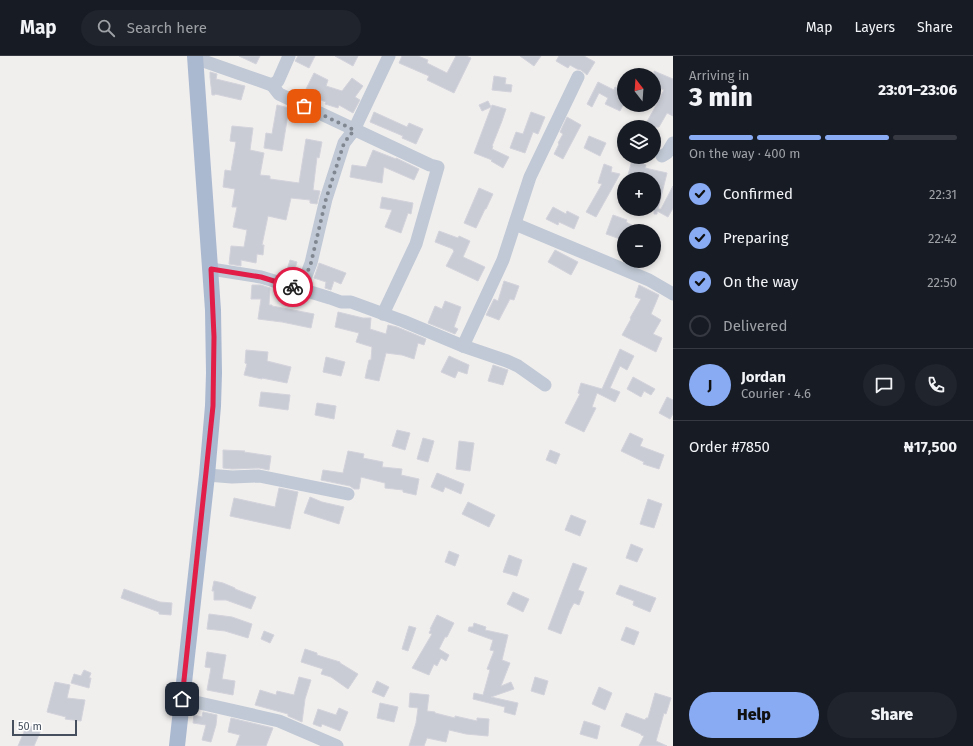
<!DOCTYPE html>
<meta charset="utf-8">
<style>
body{margin:0;font-family:"Fira Sans",sans-serif;background:#20242c;color:#f1f3f6;height:100vh;display:flex;flex-direction:column;font-size:15px;white-space:nowrap}
*{box-sizing:border-box;margin:0}
p{font-size:13px;color:#9ea1a6}
.icon{flex:none;width:22px;height:22px;fill:none;stroke:currentColor;stroke-width:2;stroke-linecap:round;stroke-linejoin:round}
.map{position:relative;flex:1;overflow:hidden}
.side{display:flex;flex-direction:column;background:#171b24;width:300px}
.side>*{flex:none}
.needle{width:26px;rotate:343deg}
.fabs{position:absolute;left:617px;top:12px;display:grid;gap:8px}
.fabs a{display:grid;place-items:center;width:44px;height:44px;border-radius:50%;background:#171b24;box-shadow:0 2px 6px #0003;font-size:20px}
.scale{position:absolute;left:12px;bottom:10px;width:65px;box-sizing:border-box;padding-left:4px;border:2px solid #454f5e;border-top:0;font-size:11px;line-height:14px;white-space:nowrap;color:#454f5e;-webkit-text-stroke:3px #fff;paint-order:stroke}
.pin{position:absolute;display:grid;place-items:center;width:34px;height:34px;color:#fff;margin:-17px;border-radius:8px;box-shadow:0 2px 6px #0006}
.courier{position:absolute;display:grid;place-items:center;width:40px;height:40px;margin:-20px;border:3px solid #e11d48;border-radius:50%;background:#fff;color:#222;box-shadow:0 1px 5px #0007}
.summary em{font-style:normal;font-weight:800}
.summary div{display:flex;flex-direction:column-reverse}
.summary{display:flex;align-items:center;justify-content:space-between;height:68px;padding:0 16px}
h1{font-size:26px;font-weight:800;line-height:30px}
.bar{display:grid;grid-template-columns:repeat(4,1fr);gap:6px 4px;align-content:center;height:48px;padding:0 16px}
.bar i{height:5px;border-radius:3px;background:#363941}
.bar .selected{background:#88abf4}
.bar p{grid-column:span 4}
.line{display:flex;align-items:center;gap:10px;padding:0 16px;border-top:1px solid #363941}
.line div{flex:1}
.round{display:grid;place-items:center;flex:none;width:42px;height:42px;border-radius:21px;background:#20242c}
ol{padding:0 16px;list-style:none}
li{display:flex;align-items:center;gap:12px;height:44px}
li p{margin-inline-start:auto}
li .icon{padding:4px;border-radius:50%;background:#88abf4;color:#111;stroke-width:4}
li:last-child{color:#9ea1a6}
li i{width:22px;height:22px;border:2px solid #363941;border-radius:50%}
.action{display:flex;gap:8px;margin-top:auto;padding:8px 16px}
.action a{flex:1;height:46px;border-radius:24px;background:#88abf4;color:#111;font-size:16px;font-weight:800;line-height:46px;text-align:center}
.action a+a{background:#20242c;color:#f1f3f6}
header{display:flex;align-items:center;gap:24px;box-sizing:border-box;height:56px;padding:0 20px;background:#171b24;border-bottom:1px solid #363941}
header strong{font-size:19px}
nav{display:flex;gap:22px;margin-inline-start:auto;font-size:14px}
.search{width:280px;height:36px;background:#20242c;display:flex;align-items:center;gap:10px;box-sizing:border-box;padding:0 14px;border-radius:22px;color:#9ea1a6;font-size:15px}
main{display:flex;flex:1;min-height:0}
.map>svg:first-child{display:block}
</style>
<header>
<strong>Map</strong>
<div class="search"><svg class="icon" aria-label="search" viewBox="0 0 24 24"><circle cx="10" cy="10" r="6"/><path d="M15 15l6 6"/></svg>Search here</div>
<nav><a>Map</a><a>Layers</a><a>Share</a></nav>
</header>
<main>
<div class="map">
<svg width="673" height="690" viewBox="0 0 673 690">
<rect width="100%" height="100%" fill="#f1eeee"/>
<g fill="#caccd5" stroke="#d2d3db">
<path d="M239,0H260L256,8Z"/>
<path d="M298,0H315L309,12L295,5Z"/>
<path d="M335,0H358L353,10Z"/>
<path d="M402,0H418L428,4L427,7L447,17L456,0H466L471,2L454,37L427,24L429,20L399,7Z"/>
<path d="M520,0H541L534,10Z"/>
<path d="M559,0H584L595,6L587,19L581,14L577,13L570,9L568,12L556,5Z"/>
<path d="M654,15L673,23V60L667,57L659,71H644L653,55L664,34L654,29Z"/>
<path d="M210,16L217,18L216,23L245,30L241,44L215,38V39H212L210,21Z"/>
<path d="M314,17L328,24L326,30L342,35L352,22L363,30L355,41L360,44L353,57L339,49L338,52L325,48L326,46L304,37Z"/>
<path d="M494,20L506,22L505,28L512,29L511,36L492,34Z"/>
<path d="M598,26L614,34L615,31L624,36V47L620,55L605,48L608,42L599,37L592,51L587,48Z"/>
<path d="M488,45L491,51L482,55L479,49Z"/>
<path d="M277,49L289,52L282,95L264,92L266,77L272,78Z"/>
<path d="M492,49L506,53L502,65L492,90H493L492,93L509,101L503,112L491,105L492,104L474,97Z"/>
<path d="M374,56L407,71L409,67L423,73L416,88L402,82L403,80L370,66Z"/>
<path d="M531,56L545,61L538,78L533,76L525,97L510,92L516,76L523,78Z"/>
<path d="M567,61L581,69L563,103L554,98L559,88L558,87L563,78L560,76Z"/>
<path d="M232,70L253,72L250,94L264,97L260,119L270,120V123L299,127L306,83L322,86L319,102L317,101L313,134L320,135L317,148L310,147V144L291,142L286,164L268,160L262,189H264L263,199L257,198L256,207L241,204V210L229,208L231,190L244,191L247,174L233,171L237,151H232L235,133L223,131L225,114L231,115L236,86L230,85Z"/>
<path d="M589,80L606,87L600,100L584,92Z"/>
<path d="M373,94L396,103V102L419,113L414,124L384,111L382,127L350,121L352,109L366,111Z"/>
<path d="M632,104L646,109L645,112L667,117L658,153H661L673,130V152L668,161L657,155V158H654V154L653,153H654V123H627Z"/>
<path d="M604,108L612,111L611,116L620,118L596,161L586,156L602,128L598,127Z"/>
<path d="M479,132L493,138L486,153H485L476,172L464,167Z"/>
<path d="M382,141L413,147L411,158L408,157L401,177L385,171L392,154L380,152Z"/>
<path d="M553,151L566,158L567,155L579,161L574,173L559,166L558,169L546,163Z"/>
<path d="M613,159L627,164L626,166L643,175H624V180L621,179L620,183L606,178Z"/>
<path d="M439,175L458,182L459,180L470,185L463,201L485,211L478,225L446,210L454,195L453,194V193L435,186Z"/>
<path d="M555,194L578,206L571,219L548,206Z"/>
<path d="M290,204L297,206L294,216L287,214Z"/>
<path d="M319,207L346,217L341,228L334,225L331,234L325,232L326,226L314,222Z"/>
<path d="M504,225L519,230L514,244L510,243L499,264L486,259L494,243L498,245Z"/>
<path d="M252,229H261L270,232L269,249H272V250L314,258L311,272L282,266L258,263L261,243H251Z"/>
<path d="M639,229L659,239L651,258L661,264L653,278L662,282L656,296L622,279L631,263L630,262L641,243L635,241Z"/>
<path d="M445,245L461,251L454,271L458,273L455,278L428,267L435,250L442,253Z"/>
<path d="M338,256L363,262H371L370,273L386,278L388,269L397,271L426,283L424,289L418,287L414,303L402,299L386,297L379,325L365,322L369,304H371L372,291L356,286L359,277L335,271Z"/>
<path d="M620,293L634,300L627,314L620,310L610,332L620,336L615,346L597,337L592,351L596,352L584,376L565,367L580,338L578,337L581,327L602,333Z"/>
<path d="M246,294L268,296L267,305L291,311L287,327L262,322V323L244,319L247,308L245,307Z"/>
<path d="M449,300L469,309L467,318L458,315L455,322L441,316Z"/>
<path d="M326,301L345,306L341,320L323,316Z"/>
<path d="M493,309L508,314L503,329L488,325Z"/>
<path d="M633,321L655,333L651,339L644,335L641,341L627,333Z"/>
<path d="M261,336L290,339L288,354L259,350Z"/>
<path d="M667,341L673,344V358L670,363L659,357Z"/>
<path d="M317,347L336,350L334,363L315,359Z"/>
<path d="M397,374L410,377L405,394L392,390Z"/>
<path d="M630,377L643,383L640,390L664,399L659,413L643,408L644,406L621,395Z"/>
<path d="M423,382L434,385L428,406L417,403Z"/>
<path d="M459,385L474,387L470,415L456,413Z"/>
<path d="M223,394L245,395L244,396L271,400L269,414L259,412L232,413L223,412Z"/>
<path d="M550,394L560,398L556,408L546,404Z"/>
<path d="M348,395L364,398L363,402L383,406L382,411L402,413L401,419L419,423L416,439L403,436V434L385,432V427L361,421L359,433H354L350,430L321,424L323,414L343,417Z"/>
<path d="M437,417L464,428L461,438L445,431L443,436L431,431Z"/>
<path d="M279,432L298,436L290,473L230,460L234,442L275,451Z"/>
<path d="M310,441L322,446L344,451L339,468L304,457Z"/>
<path d="M648,443L662,448L654,472L640,468Z"/>
<path d="M468,446L495,459L489,471L462,458Z"/>
<path d="M571,459L586,465L580,480L565,474Z"/>
<path d="M631,488L643,493L637,506L626,502Z"/>
<path d="M449,495L459,499L455,510L445,506Z"/>
<path d="M509,499L522,504L517,520L503,516Z"/>
<path d="M573,507L587,512L578,534L584,536L579,549L574,547L570,554L561,578L548,573Z"/>
<path d="M214,525L223,527L235,532V533L256,541L251,553L226,544H214V535H212Z"/>
<path d="M620,529L656,542L650,556L633,549L634,545L616,538Z"/>
<path d="M124,533L160,546L172,547L171,559L159,558V556L121,542Z"/>
<path d="M513,536L529,543L523,556L507,548Z"/>
<path d="M209,558L232,561L252,568L248,582L225,575L207,573Z"/>
<path d="M437,559L454,567L447,581H445L439,593L449,599L446,605L441,602L437,610L434,608L429,619L412,612L432,578L429,577L431,573H430Z"/>
<path d="M474,567L486,571L485,574L508,579L502,604L510,607L501,630L511,626L514,633L491,641L518,647L515,659L504,656L505,651L473,643L474,637L483,639L490,614L487,613L494,595L490,594L493,584L468,575L469,571H473Z"/>
<path d="M409,570L416,572L408,595L402,593Z"/>
<path d="M626,571L639,576L634,589L621,584Z"/>
<path d="M264,575L274,579L270,587L261,583Z"/>
<path d="M305,593L317,597V599L340,606V607L358,618L348,633L331,621L321,618L323,613L301,606Z"/>
<path d="M207,596L226,599L222,623L235,625L233,639L207,634L211,612L205,611Z"/>
<path d="M84,614L91,617L89,622H91L89,632L71,627L74,618L81,620Z"/>
<path d="M299,621L311,624L305,643L302,666L288,660V658L255,649L260,634L276,639L277,635L294,639Z"/>
<path d="M535,621L548,625L544,639L531,635Z"/>
<path d="M377,625L389,631L384,641L372,636Z"/>
<path d="M55,626L70,629L67,642L85,644L81,665L65,663L66,661L47,656Z"/>
<path d="M599,631L612,637L605,654L592,648Z"/>
<path d="M410,637L429,639L427,655L435,656V657L455,662V660L477,665V662L489,663L488,680L466,678L449,674L446,686L427,682L424,690H409L416,667L418,652L409,651Z"/>
<path d="M655,637L671,642L666,658L664,657L656,685L667,690H639L644,680L641,679V678L621,670L626,657L645,664L646,662H648Z"/>
<path d="M380,647L398,651L394,666L377,662Z"/>
<path d="M339,652L348,656L340,675L322,668L321,671L313,668L318,653L336,659Z"/>
<path d="M203,656L217,659L216,669L211,686L202,684L206,669L193,667L194,659L202,661Z"/>
<path d="M231,662L273,672L266,690H236L240,679L228,676Z"/>
<path d="M584,665L600,670L597,683L580,678Z"/>
<path d="M27,669L41,674L34,690H18Z"/>
</g>
<g fill="none" stroke-linecap="round" stroke-linejoin="round">
<g stroke="#c0c9d5" stroke-width="13">
<path d="M195,2L272,29L278,25L289,0"/>
<path d="M272,29L279,38L430,109L438,111L416,188L383,258"/>
<path d="M662,100L667,97L673,87"/>
<path d="M515,168L649,224L673,238"/>
<path d="M211,213L261,221L330,242L341,246H351L403,265L463,290L507,305L518,310L545,329"/>
<path d="M301,233L311,207L326,143L344,87L354,74L389,0"/>
<path d="M463,290L503,204L530,121L578,21"/>
<path d="M207,419L232,421L259,420L348,438"/>
<path d="M182,643L279,665L337,690"/>
</g>
<path stroke="#abb9d0" stroke-width="16" d="M177,690L207,419L213,350L214,317L213,254L195,0"/>
</g>
<g fill="none" stroke-linecap="round" stroke-linejoin="round">
<path stroke="#818790" stroke-width="4" stroke-dasharray="0 7.2" d="M293,231L301,233L311,207L326,143L344,87L354,74L304,50"/>
<path stroke="#e11d48" stroke-width="5" d="M182,643L213,350L214,281L211,213L261,221L293,231"/>
</g>
</svg>
<div class="fabs">
<a><svg class="needle" viewBox="-14 -14 28 28"><path d="M0-13l5 13h-10z" fill="#e53935"/><path d="M0 13l5-13h-10z" fill="#9ea1a6"/></svg></a>
<a><svg class="icon" aria-label="layers" viewBox="0 0 24 24"><path d="M12 4l9 5-9 5-9-5zM3 14l9 5 9-5"/></svg></a>
<a>+</a>
<a>−</a>
</div>
<div class="scale">50 m</div>
<div class="pin" style="left:304px;top:50px;background:#ea580c"><svg class="icon" aria-label="bag" viewBox="0 0 24 24"><path d="M5 8h14l-1 12H6zM9 8a3 3 0 0 1 6 0"/></svg></div>
<div class="pin" style="left:182px;top:643px;background:#1f2937"><svg class="icon" aria-label="home" viewBox="0 0 24 24"><path d="M3 11l9-7 9 7M6 9v11h12V9"/></svg></div>
<div class="courier" style="left:293px;top:231px"><svg class="icon" aria-label="bike" viewBox="0 0 24 24"><circle cx="6" cy="16" r="4"/><circle cx="18" cy="16" r="4"/><path d="M6 16l4-8h5l3 8M10 8l3 8H6M13 5h3"/></svg></div>
</div>
<section class="side">
<div class="summary"><div><h1>3 min</h1><p>Arriving in</p></div><em>23:01–23:06</em></div>
<div class="bar"><i class="selected"></i><i class="selected"></i><i class="selected"></i><i></i><p>On the way · 400 m</p></div>
<ol>
<li><svg class="icon" aria-label="check" viewBox="0 0 24 24"><path d="M5 12l5 5 9-10"/></svg>Confirmed<p>22:31</p></li>
<li><svg class="icon" aria-label="check" viewBox="0 0 24 24"><path d="M5 12l5 5 9-10"/></svg>Preparing<p>22:42</p></li>
<li><svg class="icon" aria-label="check" viewBox="0 0 24 24"><path d="M5 12l5 5 9-10"/></svg>On the way<p>22:50</p></li>
<li><i></i>Delivered</li>
</ol>
<div class="line" style="height:72px"><b class="round" style="background:#88abf4;color:#111">J</b><div><b>Jordan</b><p>Courier · 4.6</p></div><a class="round"><svg class="icon" aria-label="chat" viewBox="0 0 24 24"><path d="M4 5h16v11H9l-5 4z"/></svg></a><a class="round"><svg class="icon" aria-label="phone" viewBox="0 0 24 24"><path d="M5 4h4l2 5-3 2q2 4 5 5l2-3 5 2v4C11 20 4 13 5 4z"/></svg></a></div>
<div class="line" style="height:52px"><div>Order #7850</div><b>₦17,500</b></div>
<div class="action"><a>Help</a><a>Share</a></div>
</section>
</main>
